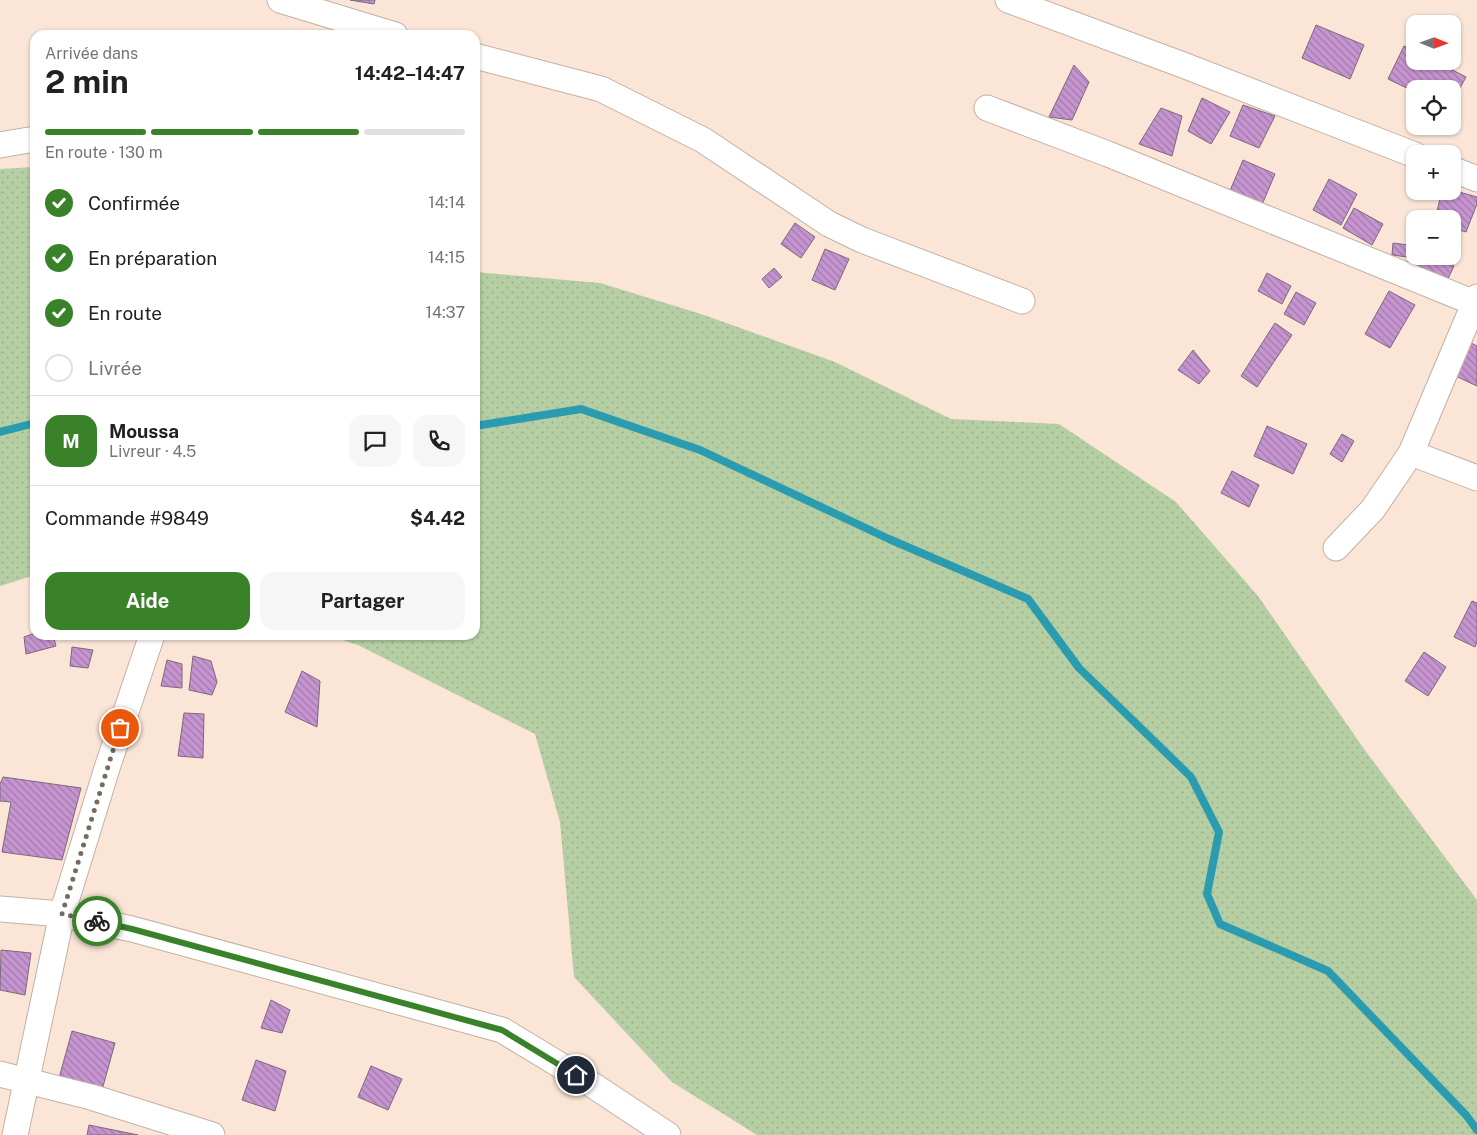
<!DOCTYPE html>
<html lang="fr">
<meta charset="utf-8">
<style>
body{margin:0;font-family:"Public Sans",sans-serif;background:#f6f6f6;color:#202124;height:100vh;display:flex;flex-direction:column;font-size:19px;white-space:nowrap}
*{box-sizing:border-box;margin:0}
p{font-size:16px;color:#757577}
.icon{flex:none;width:28px;height:28px;fill:none;stroke:currentColor;stroke-width:2;stroke-linecap:round;stroke-linejoin:round}
.map{position:relative;flex:1;overflow:hidden}
.side{position:absolute;left:30px;top:30px;width:450px;height:610px;display:flex;flex-direction:column;background:#fff;border-radius:15px;box-shadow:0 1px 4px #0004}
.side>*{flex:none}
.needle{width:32px;rotate:91deg}
.fabs{position:absolute;left:1406px;top:15px;display:grid;gap:10px}
.fabs a{display:grid;place-items:center;width:55px;height:55px;border-radius:10px;background:#fff;box-shadow:0 1px 4px #0004;font-size:25px}
.pin{position:absolute;display:grid;place-items:center;width:42px;height:42px;color:#fff;margin:-21px;border:2px solid #fff;border-radius:50%;box-shadow:0 1px 5px #0007}
.courier{position:absolute;display:grid;place-items:center;width:50px;height:50px;margin:-25px;border:4px solid #398229;border-radius:50%;background:#fff;color:#222;box-shadow:0 1px 6px #0007}
.overview em{font-style:normal;font-weight:700}
.overview div{display:flex;flex-direction:column-reverse}
.overview{display:flex;align-items:center;justify-content:space-between;height:85px;padding:0 15px}
h1{font-size:32px;font-weight:700;line-height:38px}
.bar{display:grid;grid-template-columns:repeat(4,1fr);gap:8px 5px;align-content:center;height:60px;padding:0 15px}
.bar i{height:6px;border-radius:4px;background:#e0e0e0}
.bar .selected{background:#398229}
.bar p{grid-column:span 4}
.line{display:flex;align-items:center;gap:12px;padding:0 15px;border-top:1px solid #e0e0e0}
.line div{flex:1}
.round{display:grid;place-items:center;flex:none;width:52px;height:52px;border-radius:15px;background:#f6f6f6}
ol{padding:0 15px;list-style:none}
li{display:flex;align-items:center;gap:15px;height:55px}
li p{margin-inline-start:auto}
li .icon{padding:5px;border-radius:50%;background:#398229;color:#fff;stroke-width:4}
li:last-child{color:#757577}
li i{width:28px;height:28px;border:2px solid #e0e0e0;border-radius:50%}
.cta{display:flex;gap:10px;margin-top:auto;padding:10px 15px}
.cta a{flex:1;height:58px;border-radius:15px;background:#398229;color:#fff;font-size:20px;font-weight:700;line-height:58px;text-align:center}
.cta a+a{background:#f6f6f6;color:#202124}
.map>svg:first-child{display:block}
</style>
<div class="map">
<svg width="1477" height="1135" viewBox="0 0 1477 1135">
<defs>
<pattern id="garden-dots" width="8" height="8" patternUnits="userSpaceOnUse" patternTransform="scale(1.25)"><rect width="8" height="8" fill="#b5cea3"/><path d="M2 2h.1M6 6h.1" fill="none" stroke="#9cb18c" stroke-width="1.8" stroke-linecap="round"/></pattern>
<pattern id="building-back-hatch" width="6" height="6" patternUnits="userSpaceOnUse" patternTransform="scale(1.25)"><rect width="6" height="6" fill="#c694d0"/><path d="M-1 5l2 2M0 0l6 6M5-1l2 2" fill="none" stroke="#a179a8"/></pattern>
</defs>
<rect width="100%" height="100%" fill="#fae5d7"/>
<g fill="url(#garden-dots)">
<path d="M35,167V575L0,586V169Z"/>
<path d="M475,272L600,283L701,314L835,362L951,419L1059,424L1176,502L1258,596L1364,749L1477,900V1135H757L672,1082L574,977L560,822L535,734L358,645L326,635H475Z"/>
</g>
<g fill="none" stroke-linecap="round" stroke-linejoin="round">
<g stroke="#2b9cb0" stroke-width="8">
<path d="M475,426L581,409L700,450L889,539L1028,599L1079,668L1191,777L1219,832L1207,894L1220,924L1328,971L1466,1115L1477,1130"/>
<path d="M0,432L35,423"/>
</g>
</g>
<g fill="url(#building-back-hatch)" stroke="#786a7b">
<path d="M350,0H375L374,4Z"/>
<path d="M1316,25L1364,45L1350,79L1302,58Z"/>
<path d="M1404,46L1415,51V61H1435L1466,77L1452,103V89H1415V92L1388,79Z"/>
<path d="M1074,65L1089,82L1072,120L1049,117Z"/>
<path d="M1202,98L1230,112L1211,144L1188,131Z"/>
<path d="M1243,105L1275,116L1259,148L1230,136Z"/>
<path d="M1161,108L1182,116L1172,156L1139,144Z"/>
<path d="M1243,160L1275,174L1261,207L1229,193Z"/>
<path d="M1329,179L1357,194L1341,225L1313,210Z"/>
<path d="M1452,190L1477,197V204L1466,232L1452,228V219H1435L1442,191Z"/>
<path d="M1354,208L1383,224L1372,245L1343,228Z"/>
<path d="M795,223L815,237L801,258L781,244Z"/>
<path d="M1393,243L1408,245L1407,257L1392,255Z"/>
<path d="M825,249L849,259L835,290L812,280Z"/>
<path d="M1415,256H1433L1454,266L1445,285L1410,268Z"/>
<path d="M774,268L782,277L769,288L762,279Z"/>
<path d="M1267,273L1291,286L1282,304L1258,291Z"/>
<path d="M1389,291L1415,305L1390,348L1365,334Z"/>
<path d="M1296,292L1316,303L1304,325L1284,314Z"/>
<path d="M1275,323L1292,335L1257,387L1241,376Z"/>
<path d="M1463,339L1477,346V386L1447,372Z"/>
<path d="M1193,350L1210,371L1199,384L1178,370Z"/>
<path d="M1267,426L1307,444L1293,474L1254,456Z"/>
<path d="M1342,434L1354,441L1342,462L1330,454Z"/>
<path d="M1232,471L1259,485L1249,507L1221,493Z"/>
<path d="M1472,601L1477,603V642L1475,647L1454,637Z"/>
<path d="M35,633V635H53L56,646L26,654L24,637Z"/>
<path d="M72,647L93,650L88,668L70,666Z"/>
<path d="M1424,652L1446,667L1428,696L1405,681Z"/>
<path d="M193,656L211,661L217,682L212,695L189,690Z"/>
<path d="M167,660L182,664V688L161,686Z"/>
<path d="M302,671L320,681L317,727L285,712Z"/>
<path d="M184,713L204,714L203,758L178,756Z"/>
<path d="M3,777L81,788L62,860L2,852L11,802L0,801V784Z"/>
<path d="M1,950L31,953L25,995L0,990Z"/>
<path d="M271,1000L290,1010L282,1033L261,1028Z"/>
<path d="M72,1031L115,1043L102,1090L59,1078Z"/>
<path d="M256,1060L286,1071L275,1111L242,1100Z"/>
<path d="M371,1066L402,1079L388,1110L358,1097Z"/>
<path d="M89,1125L138,1135H87Z"/>
</g>
<g fill="none" stroke-linecap="round" stroke-linejoin="round">
<g stroke="#c4b0a3" stroke-width="27">
<g id="street">
<path d="M280,0L395,35"/>
<path d="M1008,0L1183,65L1415,155"/>
<path d="M475,56L601,89L703,140L829,224L862,240L1022,301"/>
<path d="M987,108L1108,154L1477,304"/>
<path d="M0,145L35,139"/>
<path d="M1452,169L1477,179"/>
<path d="M1411,453L1477,478"/>
<path d="M1336,548L1373,509L1411,453L1477,297"/>
<path d="M0,909L62,914L132,929L502,1030L591,1084L668,1135"/>
<path d="M0,1074L91,1097L212,1135"/>
<path d="M15,1135L62,914L108,765L152,635"/>
</g>
</g>
<use href="#street" stroke="#fff" stroke-width="25"/>
</g>
<g fill="none" stroke-linecap="round" stroke-linejoin="round">
<path stroke="#766a61" stroke-width="5" stroke-dasharray="0 9" d="M97,921L62,914L120,728"/>
<path stroke="#398229" stroke-width="6" d="M97,921L132,929L502,1030L576,1075"/>
</g>
</svg>
<div class="fabs">
<a><svg class="needle" viewBox="-14 -14 28 28"><path d="M0-13l5 13h-10z" fill="#e53935"/><path d="M0 13l5-13h-10z" fill="#757577"/></svg></a>
<a><svg class="icon" aria-label="locate" viewBox="0 0 24 24"><circle cx="12" cy="12" r="6"/><path d="M12 2v4M12 18v4M2 12h4M18 12h4"/></svg></a>
<a>+</a>
<a>−</a>
</div>
<div class="pin" style="left:120px;top:728px;background:#ea580c"><svg class="icon" aria-label="bag" viewBox="0 0 24 24"><path d="M5 8h14l-1 12H6zM9 8a3 3 0 0 1 6 0"/></svg></div>
<div class="pin" style="left:576px;top:1075px;background:#1f2937"><svg class="icon" aria-label="home" viewBox="0 0 24 24"><path d="M3 11l9-7 9 7M6 9v11h12V9"/></svg></div>
<div class="courier" style="left:97px;top:921px"><svg class="icon" aria-label="bike" viewBox="0 0 24 24"><circle cx="6" cy="16" r="4"/><circle cx="18" cy="16" r="4"/><path d="M6 16l4-8h5l3 8M10 8l3 8H6M13 5h3"/></svg></div>
<section class="side">
<div class="overview"><div><h1>2 min</h1><p>Arrivée dans</p></div><em>14:42–14:47</em></div>
<div class="bar"><i class="selected"></i><i class="selected"></i><i class="selected"></i><i></i><p>En route · 130 m</p></div>
<ol>
<li><svg class="icon" aria-label="check" viewBox="0 0 24 24"><path d="M5 12l5 5 9-10"/></svg>Confirmée<p>14:14</p></li>
<li><svg class="icon" aria-label="check" viewBox="0 0 24 24"><path d="M5 12l5 5 9-10"/></svg>En préparation<p>14:15</p></li>
<li><svg class="icon" aria-label="check" viewBox="0 0 24 24"><path d="M5 12l5 5 9-10"/></svg>En route<p>14:37</p></li>
<li><i></i>Livrée</li>
</ol>
<div class="line" style="height:90px"><b class="round" style="background:#398229;color:#fff">M</b><div><b>Moussa</b><p>Livreur · 4.5</p></div><a class="round"><svg class="icon" aria-label="chat" viewBox="0 0 24 24"><path d="M4 5h16v11H9l-5 4z"/></svg></a><a class="round"><svg class="icon" aria-label="phone" viewBox="0 0 24 24"><path d="M5 4h4l2 5-3 2q2 4 5 5l2-3 5 2v4C11 20 4 13 5 4z"/></svg></a></div>
<div class="line" style="height:65px"><div>Commande #9849</div><b>$4.42</b></div>
<div class="cta"><a>Aide</a><a>Partager</a></div>
</section>
</div>
